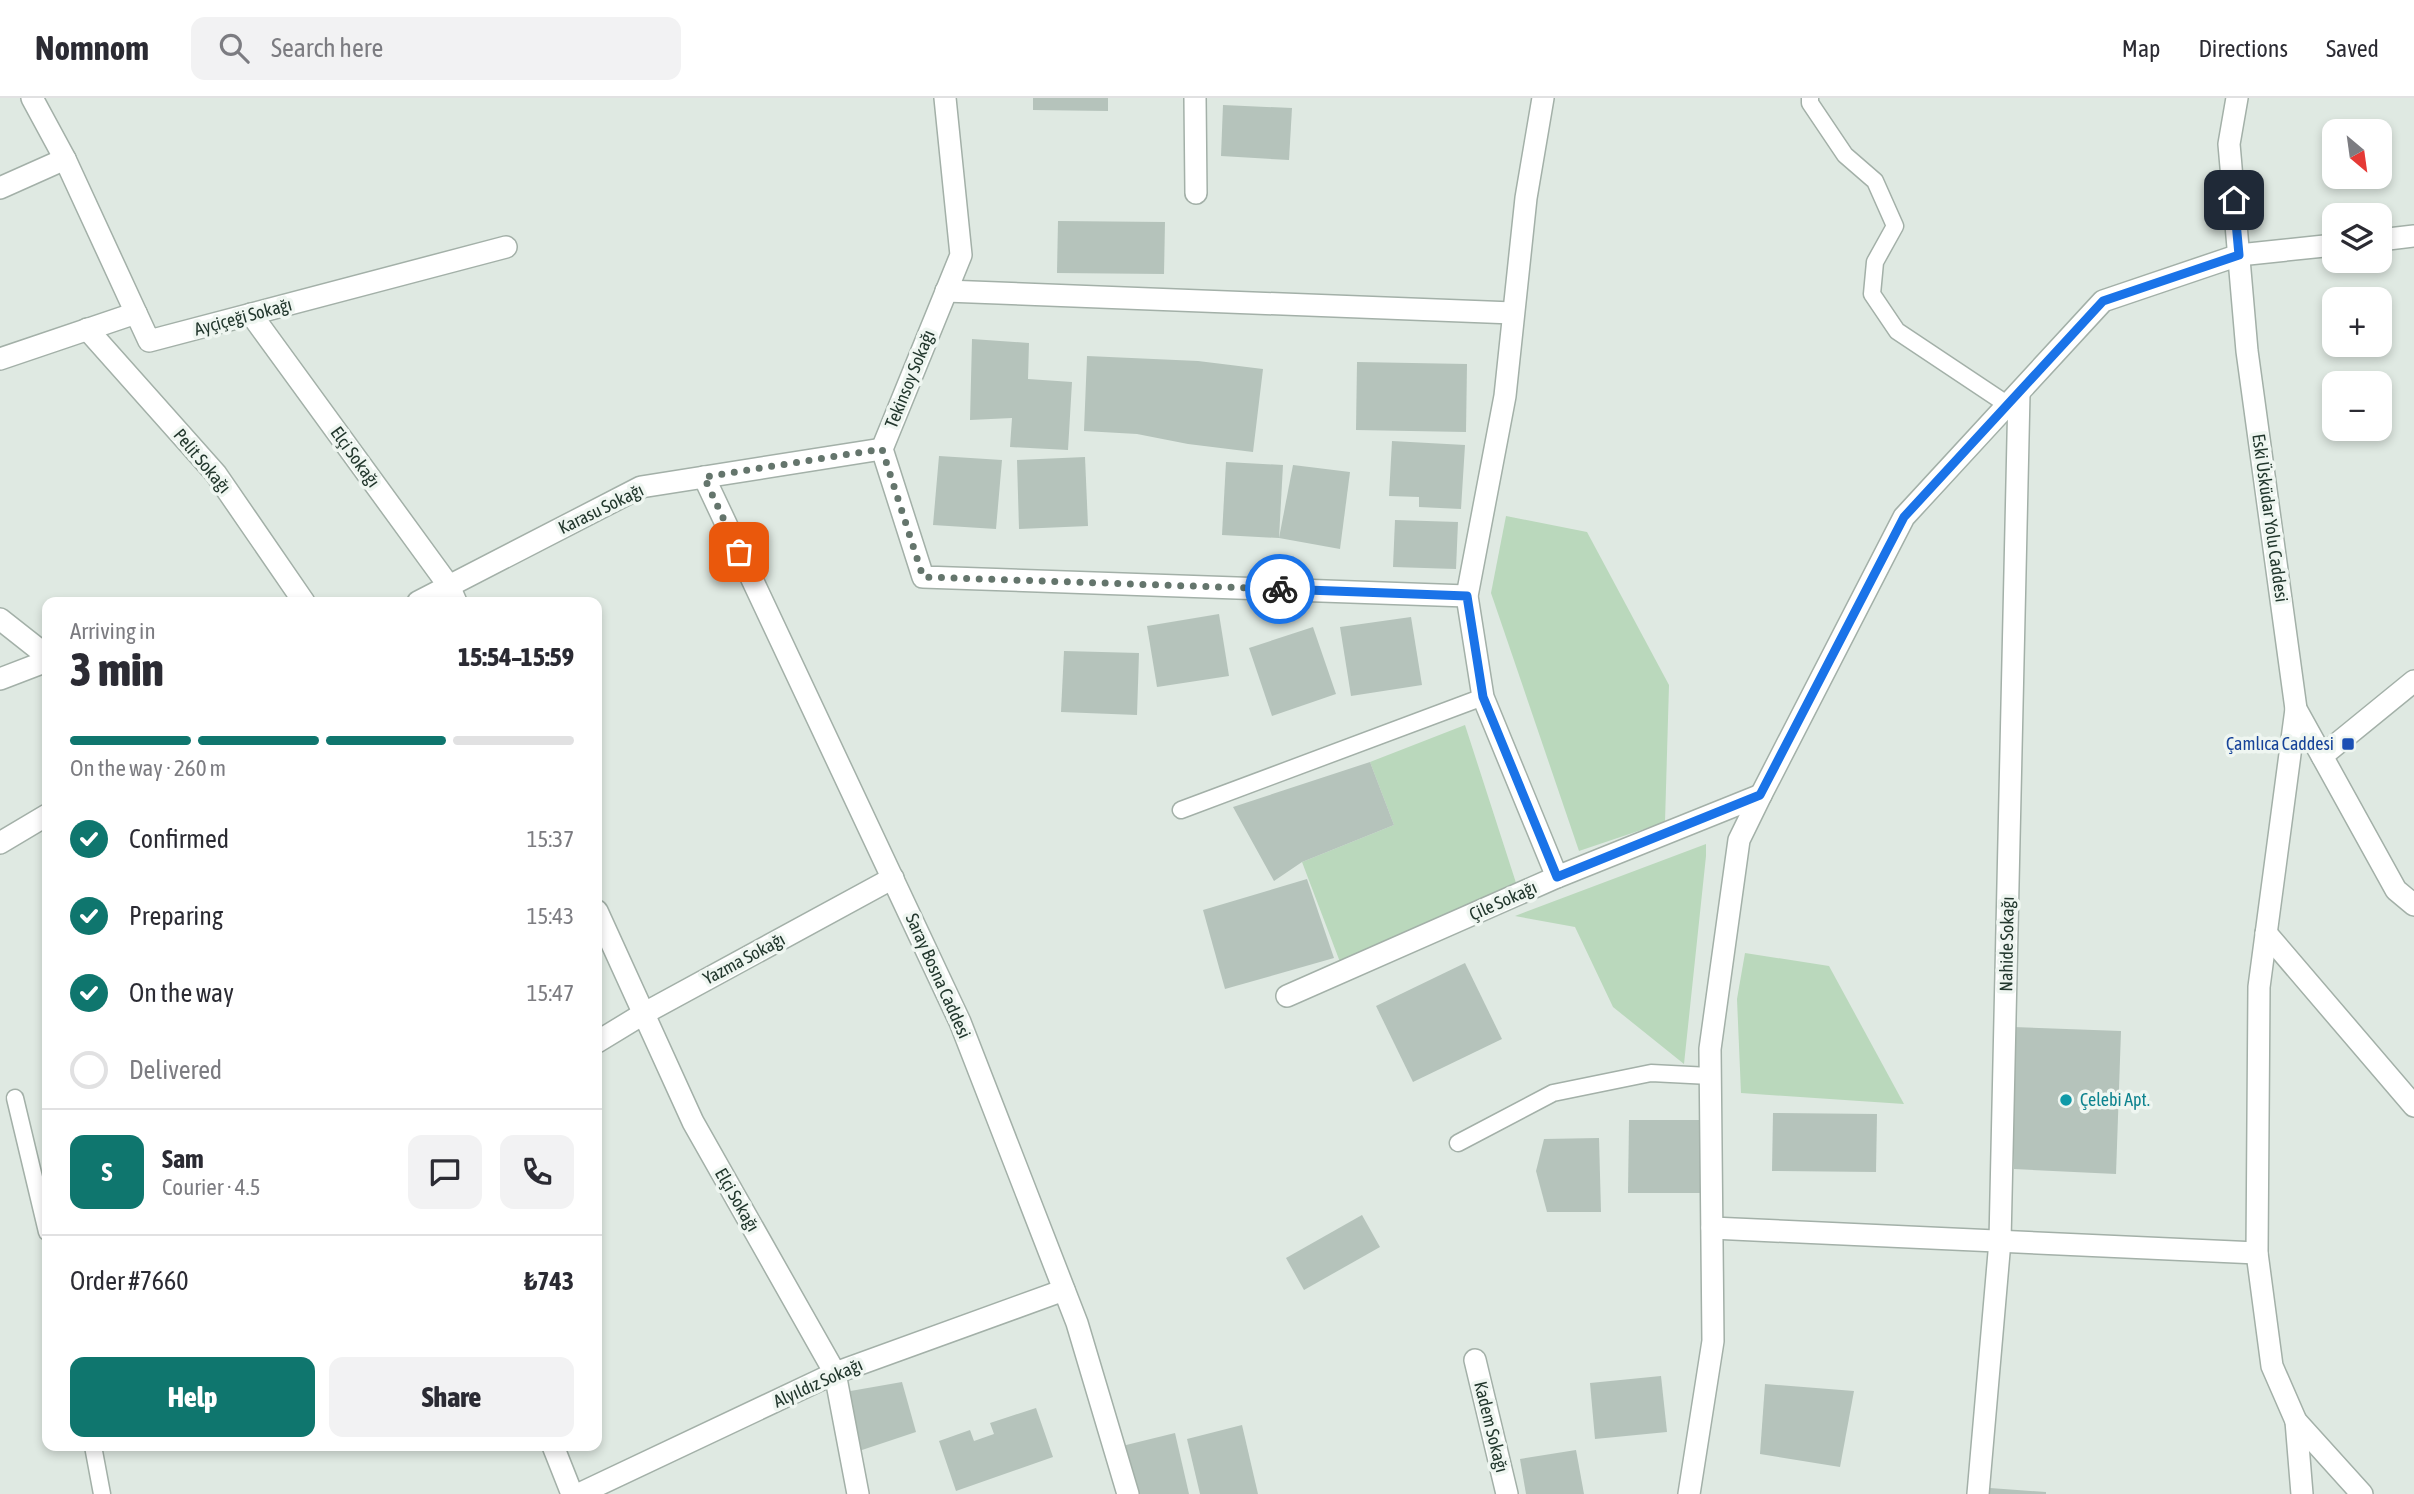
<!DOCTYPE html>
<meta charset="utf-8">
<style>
body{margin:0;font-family:"Asap Condensed",sans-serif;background:#f2f2f3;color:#2b2b33;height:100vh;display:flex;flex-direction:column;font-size:26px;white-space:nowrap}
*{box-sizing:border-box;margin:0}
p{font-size:23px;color:#7c7c81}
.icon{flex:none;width:38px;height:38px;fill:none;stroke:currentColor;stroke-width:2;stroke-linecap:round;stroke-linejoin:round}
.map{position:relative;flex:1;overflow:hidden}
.drawer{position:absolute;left:42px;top:499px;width:560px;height:854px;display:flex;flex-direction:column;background:#fff;border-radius:14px;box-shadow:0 4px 10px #0003}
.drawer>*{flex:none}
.needle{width:46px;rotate:151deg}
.buttons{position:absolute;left:2322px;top:21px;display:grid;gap:14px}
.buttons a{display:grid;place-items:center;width:70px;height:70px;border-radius:14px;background:#fff;box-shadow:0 4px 10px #0003;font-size:35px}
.pin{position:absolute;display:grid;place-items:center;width:60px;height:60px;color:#fff;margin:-30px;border-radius:14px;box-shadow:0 4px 10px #0006}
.courier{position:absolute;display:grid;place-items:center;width:70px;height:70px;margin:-35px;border:5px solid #1a73e8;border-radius:50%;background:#fff;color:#222;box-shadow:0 2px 9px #0007}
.head em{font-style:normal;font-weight:800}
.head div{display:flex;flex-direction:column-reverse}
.head{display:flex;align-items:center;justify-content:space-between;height:119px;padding:0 28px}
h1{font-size:46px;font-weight:800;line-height:52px}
.bar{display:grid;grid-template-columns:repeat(4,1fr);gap:10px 7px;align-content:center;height:84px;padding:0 28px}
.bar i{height:9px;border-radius:5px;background:#e1e1e2}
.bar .active{background:#0f766e}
.bar p{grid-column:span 4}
.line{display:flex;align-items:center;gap:18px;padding:0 28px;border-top:2px solid #e1e1e2}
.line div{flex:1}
.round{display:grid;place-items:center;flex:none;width:74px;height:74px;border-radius:14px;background:#f2f2f3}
ol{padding:0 28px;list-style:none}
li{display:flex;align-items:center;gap:21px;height:77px}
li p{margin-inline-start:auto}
li .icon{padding:7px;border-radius:50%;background:#0f766e;color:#fff;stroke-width:4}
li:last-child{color:#7c7c81}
li i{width:38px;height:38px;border:4px solid #e1e1e2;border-radius:50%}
.primary-button{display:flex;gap:14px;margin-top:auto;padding:14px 28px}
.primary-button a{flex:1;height:80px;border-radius:14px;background:#0f766e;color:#fff;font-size:28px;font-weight:800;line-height:80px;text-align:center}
.primary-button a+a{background:#f2f2f3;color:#2b2b33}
header{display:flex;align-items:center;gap:42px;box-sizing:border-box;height:98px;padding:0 35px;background:#fff;border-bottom:2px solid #e1e1e2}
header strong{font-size:33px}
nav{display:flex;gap:38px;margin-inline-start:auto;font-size:24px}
.search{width:490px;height:63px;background:#f2f2f3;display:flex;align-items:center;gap:18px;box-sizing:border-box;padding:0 24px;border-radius:14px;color:#7c7c81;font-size:26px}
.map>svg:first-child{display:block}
</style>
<header>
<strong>Nomnom</strong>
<div class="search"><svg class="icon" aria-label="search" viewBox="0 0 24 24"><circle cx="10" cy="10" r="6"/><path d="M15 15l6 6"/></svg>Search here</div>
<nav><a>Map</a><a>Directions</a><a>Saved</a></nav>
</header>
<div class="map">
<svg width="2414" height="1396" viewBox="0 0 2414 1396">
<rect width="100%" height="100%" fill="#dfe9e2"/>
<g fill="#bad8bc">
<path d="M1506,418L1587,434L1669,587L1665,724L1579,753L1491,495Z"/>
<path d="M1465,627L1518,791L1340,864L1302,764L1394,727L1370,664Z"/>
<path d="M1706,746V758L1684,966L1613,909L1575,829L1515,818Z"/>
<path d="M1745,855L1829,868L1904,1006L1741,995L1737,901Z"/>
</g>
<g fill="#b5c3bb">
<path d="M1033,0H1108V13L1033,12Z"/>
<path d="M1223,7L1292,10L1289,62L1221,58Z"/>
<path d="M1058,123L1165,124L1164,176L1057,175Z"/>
<path d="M972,241L1029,245L1028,281L1072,284L1068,352L1010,349L1012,320L970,322Z"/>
<path d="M1087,258L1198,263L1263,271L1253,354L1188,346L1137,336L1084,333Z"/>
<path d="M1357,264L1467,266L1466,334L1356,332Z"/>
<path d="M1392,343L1465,347L1461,411L1419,409V399L1389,398Z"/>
<path d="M939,358L1002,362L996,431L933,427Z"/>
<path d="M1085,359L1088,428L1019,431L1017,362Z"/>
<path d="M1226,364L1283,367L1279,440L1222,437Z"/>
<path d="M1293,367L1350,374L1340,451L1279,440Z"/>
<path d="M1395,422L1458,424L1456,471L1393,469Z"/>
<path d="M1219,516L1229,578L1157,589L1147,528Z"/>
<path d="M1411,519L1422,587L1351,598L1340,529Z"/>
<path d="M1313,529L1336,596L1272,618L1249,550Z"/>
<path d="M1064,553L1139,555L1137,617L1061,614Z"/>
<path d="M1370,664L1394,727L1302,764L1274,783L1233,709Z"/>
<path d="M1307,781L1334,860L1225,891L1203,812Z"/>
<path d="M1465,865L1502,941L1413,984L1376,908Z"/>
<path d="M2013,929L2121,933L2116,1076L2014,1071Z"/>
<path d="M1773,1015L1877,1016L1876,1074L1772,1073Z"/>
<path d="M1629,1022H1701L1700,1095H1628Z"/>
<path d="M1599,1040L1601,1114H1547L1536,1073L1544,1041Z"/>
<path d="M1362,1117L1380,1149L1304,1192L1286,1160Z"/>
<path d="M1661,1278L1667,1334L1595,1341L1590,1285Z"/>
<path d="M902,1284L916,1334L850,1356L839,1295Z"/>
<path d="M1765,1286L1854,1293L1840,1369L1760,1356Z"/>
<path d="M1036,1310L1053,1359L956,1393L939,1343L970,1332L974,1343L994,1336L990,1325Z"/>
<path d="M1242,1327L1258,1396H1200L1187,1341Z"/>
<path d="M1175,1335L1189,1396H1130L1118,1349Z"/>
<path d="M1576,1352L1584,1396H1526L1520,1361Z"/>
<path d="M1990,1390L2046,1394V1396H1989Z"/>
</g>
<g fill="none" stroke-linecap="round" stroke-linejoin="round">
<g stroke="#a3b0a8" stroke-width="19">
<g id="service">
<path d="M1810,0V5L1845,57L1875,83L1895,128L1875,164L1872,196L1897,233L2008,307"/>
<path d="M1181,712L1483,599"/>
<path d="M15,1000L47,1134"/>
<path d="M1458,1045L1553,995L1651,975L1710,978"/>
<path d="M93,1348L102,1396"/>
</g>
</g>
<g stroke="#a3b0a8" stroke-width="24">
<g id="minor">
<path d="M32,0L65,61L136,215"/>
<path d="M945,0L961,157L882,351L923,479L1467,498"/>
<path d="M1195,0L1196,95"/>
<path d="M1543,0L1526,100L1505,298L1467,498L1483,599L1557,779"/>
<path d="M0,90L65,61"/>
<path d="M2380,142L2414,138"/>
<path d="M946,193L1513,215"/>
<path d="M251,216L449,488L456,504"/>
<path d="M87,231L216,376L304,504"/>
<path d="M0,261L136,215L149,243L506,149"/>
<path d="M704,379L960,924L1077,1225L1128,1396"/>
<path d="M418,504L641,389L882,351"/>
<path d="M0,521L47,558"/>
<path d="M0,581L47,563"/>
<path d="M2296,611L2259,889L2257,1155L2272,1268L2296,1323L2362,1396"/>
<path d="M2322,658L2414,583"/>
<path d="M0,745L47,717"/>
<path d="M597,813L693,1024L835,1275L858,1396"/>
<path d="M2266,835L2414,1008"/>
<path d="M1287,898L1557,779L1761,697"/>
<path d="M597,944L643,916L893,780"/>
<path d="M1712,1130L2257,1155"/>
<path d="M1475,1262L1507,1396"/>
<path d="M2296,1323L2302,1396"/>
<path d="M553,1348L572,1396"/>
<path d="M579,1396L835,1275L1064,1192"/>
<path d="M1689,1396L1713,1243L1710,951L1739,742L1761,697L1904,419L2103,203L2239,157L2334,147"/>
<path d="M1978,1396L2000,1143L2019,295"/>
</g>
</g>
<g stroke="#a3b0a8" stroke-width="24">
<path id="tertiary" d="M2237,0L2229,46L2247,253L2296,611L2396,792L2414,807"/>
</g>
<use href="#service" stroke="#fff" stroke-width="16"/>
<use href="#minor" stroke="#fff" stroke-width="21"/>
<use href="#tertiary" stroke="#fff" stroke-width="21"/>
</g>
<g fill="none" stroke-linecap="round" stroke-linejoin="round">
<path stroke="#64756c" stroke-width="7" stroke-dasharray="0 12.6" d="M739,454L704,379L882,351L923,479L1280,491"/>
<path stroke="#1a73e8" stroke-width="9" d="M1280,491L1467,498L1483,599L1557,779L1760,697L1904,419L2103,203L2239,157L2234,102"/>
</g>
<rect fill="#1a4fb4" stroke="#eff6f1" stroke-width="2.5" x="2341" y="639" width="14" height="14" rx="3.5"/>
<circle fill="#0f9aa8" stroke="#eff6f1" stroke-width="2.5" cx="2066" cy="1002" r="7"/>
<g text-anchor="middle" stroke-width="7" stroke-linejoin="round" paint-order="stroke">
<g font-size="18" fill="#22372d" stroke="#eff6f1">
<text transform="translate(243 219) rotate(-15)" y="6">Ayçiçeği Sokağı</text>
<text transform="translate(910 281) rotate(-68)" y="6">Tekinsoy Sokağı</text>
<text transform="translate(355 359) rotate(54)" y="6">Elçi Sokağı</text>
<text transform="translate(202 363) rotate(50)" y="6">Pelit Sokağı</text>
<text transform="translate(601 411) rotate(-26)" y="6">Karasu Sokağı</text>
<text transform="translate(2270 420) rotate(82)" y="6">Eski Üsküdar Yolu Caddesi</text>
<text transform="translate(1503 803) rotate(-24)" y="6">Çile Sokağı</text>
<text transform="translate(2007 846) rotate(-89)" y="6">Nahide Sokağı</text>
<text transform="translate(744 861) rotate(-28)" y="6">Yazma Sokağı</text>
<text transform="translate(938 878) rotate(66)" y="6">Saray Bosna Caddesi</text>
<text transform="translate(737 1102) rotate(60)" y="6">Elçi Sokağı</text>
<text transform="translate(818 1285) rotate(-24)" y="6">Alyıldız Sokağı</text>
<text transform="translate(1491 1329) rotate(76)" y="6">Kadem Sokağı</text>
</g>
<g font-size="18" fill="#164399" stroke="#eff6f1" text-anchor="end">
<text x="2334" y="652">Çamlıca Caddesi</text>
</g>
<g font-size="18" fill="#0d838f" stroke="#eff6f1" text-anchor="start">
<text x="2080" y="1008">Çelebi Apt.</text>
</g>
</g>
</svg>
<div class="buttons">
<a><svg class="needle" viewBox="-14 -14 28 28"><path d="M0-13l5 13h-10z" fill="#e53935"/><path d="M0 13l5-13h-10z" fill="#7c7c81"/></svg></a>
<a><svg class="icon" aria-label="layers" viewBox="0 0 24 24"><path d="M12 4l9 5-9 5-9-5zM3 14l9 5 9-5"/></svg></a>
<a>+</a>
<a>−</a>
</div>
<div class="pin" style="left:739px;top:454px;background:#ea580c"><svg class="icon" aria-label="bag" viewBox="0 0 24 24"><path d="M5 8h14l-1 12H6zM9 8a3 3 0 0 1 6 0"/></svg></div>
<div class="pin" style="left:2234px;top:102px;background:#1f2937"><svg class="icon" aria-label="home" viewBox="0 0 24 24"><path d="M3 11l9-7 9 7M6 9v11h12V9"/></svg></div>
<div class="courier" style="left:1280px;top:491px"><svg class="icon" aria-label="bike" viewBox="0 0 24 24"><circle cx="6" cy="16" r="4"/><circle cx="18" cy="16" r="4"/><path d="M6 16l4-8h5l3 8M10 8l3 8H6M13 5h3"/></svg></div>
<section class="drawer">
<div class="head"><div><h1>3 min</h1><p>Arriving in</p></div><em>15:54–15:59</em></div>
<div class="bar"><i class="active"></i><i class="active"></i><i class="active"></i><i></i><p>On the way · 260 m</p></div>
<ol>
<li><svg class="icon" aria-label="check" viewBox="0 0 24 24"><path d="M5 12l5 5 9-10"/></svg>Confirmed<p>15:37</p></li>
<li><svg class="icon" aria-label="check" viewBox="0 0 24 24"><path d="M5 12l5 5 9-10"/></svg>Preparing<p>15:43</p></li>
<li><svg class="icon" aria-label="check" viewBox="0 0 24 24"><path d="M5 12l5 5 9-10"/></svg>On the way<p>15:47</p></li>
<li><i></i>Delivered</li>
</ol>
<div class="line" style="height:126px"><b class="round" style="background:#0f766e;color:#fff">S</b><div><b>Sam</b><p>Courier · 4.5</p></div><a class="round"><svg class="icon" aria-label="chat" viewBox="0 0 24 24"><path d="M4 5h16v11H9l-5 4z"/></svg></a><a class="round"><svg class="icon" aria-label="phone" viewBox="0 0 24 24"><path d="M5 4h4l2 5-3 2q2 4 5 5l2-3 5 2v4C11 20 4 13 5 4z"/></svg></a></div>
<div class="line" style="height:91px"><div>Order #7660</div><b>₺743</b></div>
<div class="primary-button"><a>Help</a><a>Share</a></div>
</section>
</div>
